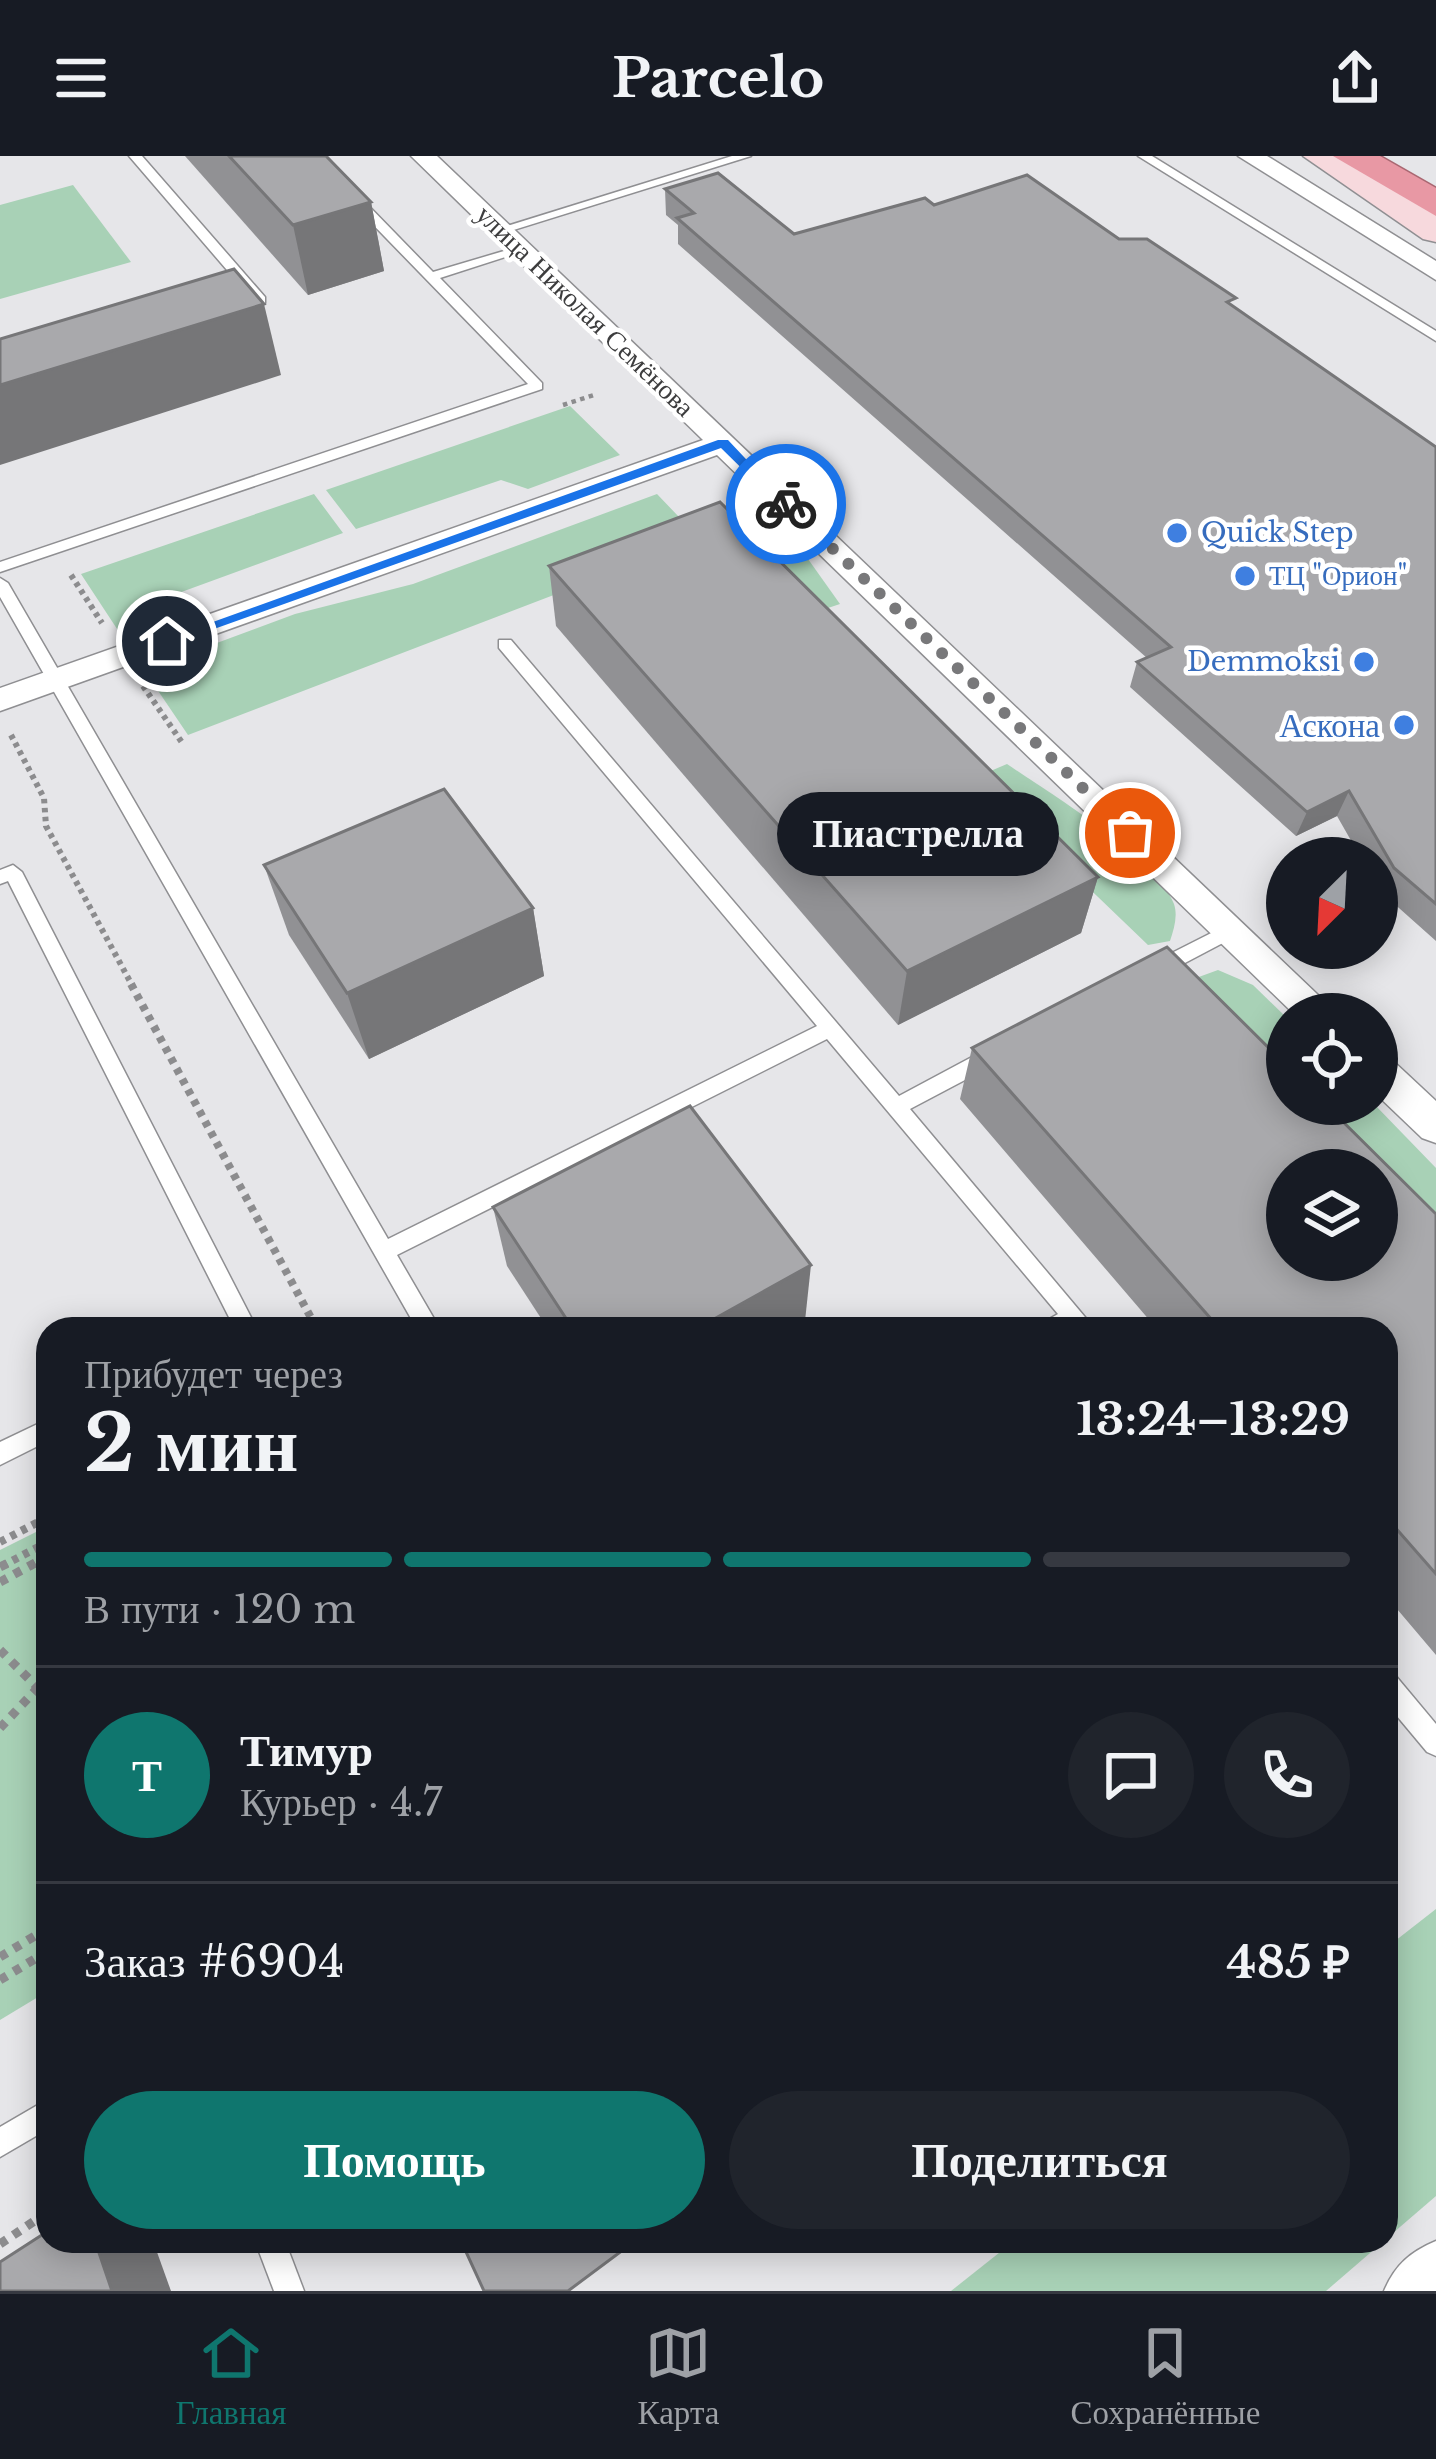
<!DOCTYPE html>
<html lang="ru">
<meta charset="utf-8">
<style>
body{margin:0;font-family:"Libre Baskerville",serif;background:#20242c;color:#f1f3f6;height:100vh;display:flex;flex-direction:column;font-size:45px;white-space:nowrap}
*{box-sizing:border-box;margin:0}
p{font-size:39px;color:#9ea1a6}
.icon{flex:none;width:66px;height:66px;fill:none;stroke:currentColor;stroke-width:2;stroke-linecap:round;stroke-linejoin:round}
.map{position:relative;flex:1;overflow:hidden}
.panel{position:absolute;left:36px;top:1161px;width:1362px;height:936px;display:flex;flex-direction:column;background:#171b24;border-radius:36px;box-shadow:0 6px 30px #0003}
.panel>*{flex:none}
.needle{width:78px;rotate:204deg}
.tools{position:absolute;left:1266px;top:681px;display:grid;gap:24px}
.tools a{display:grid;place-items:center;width:132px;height:132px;border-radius:50%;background:#171b24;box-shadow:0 6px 30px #0003;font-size:60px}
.pin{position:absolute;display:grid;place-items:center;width:102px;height:102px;color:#fff;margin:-51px;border:6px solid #fff;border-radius:50%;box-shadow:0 3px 12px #0007}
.courier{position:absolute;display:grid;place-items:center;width:120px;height:120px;margin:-60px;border:9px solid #1a73e8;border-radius:50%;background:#fff;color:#222;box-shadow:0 3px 15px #0007}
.bubble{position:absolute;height:84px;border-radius:42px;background:#171b24;box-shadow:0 6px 30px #0003;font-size:39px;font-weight:800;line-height:84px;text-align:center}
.overview em{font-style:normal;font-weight:800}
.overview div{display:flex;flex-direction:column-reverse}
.overview{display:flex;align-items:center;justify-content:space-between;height:204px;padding:0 48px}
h1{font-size:78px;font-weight:800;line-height:90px}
.bar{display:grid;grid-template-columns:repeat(4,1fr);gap:18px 12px;align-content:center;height:144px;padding:0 48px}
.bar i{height:15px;border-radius:9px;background:#363941}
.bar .current{background:#0f766e}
.bar p{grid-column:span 4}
.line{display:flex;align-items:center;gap:30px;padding:0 48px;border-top:3px solid #363941}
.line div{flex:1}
.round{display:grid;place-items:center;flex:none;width:126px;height:126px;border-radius:63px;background:#20242c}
.primary-button{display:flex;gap:24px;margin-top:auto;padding:24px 48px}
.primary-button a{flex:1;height:138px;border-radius:72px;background:#0f766e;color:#fff;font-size:48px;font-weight:800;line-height:138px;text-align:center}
.primary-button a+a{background:#20242c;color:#f1f3f6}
header{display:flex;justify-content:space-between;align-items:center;height:156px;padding:0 48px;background:#171b24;font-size:54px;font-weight:800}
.tabs{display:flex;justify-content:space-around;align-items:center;height:168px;border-top:3px solid #363941;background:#171b24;font-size:33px;color:#9ea1a6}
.tabs a{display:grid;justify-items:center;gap:6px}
.tabs .current{color:#0f766e}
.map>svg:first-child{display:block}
</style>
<header><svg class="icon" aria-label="menu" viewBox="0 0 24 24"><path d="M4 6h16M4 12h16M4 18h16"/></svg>Parcelo<svg class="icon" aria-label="share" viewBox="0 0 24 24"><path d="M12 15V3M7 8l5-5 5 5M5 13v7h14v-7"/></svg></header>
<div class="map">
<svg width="1436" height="2135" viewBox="0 0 1436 2135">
<rect width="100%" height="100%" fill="#e6e6e9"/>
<g fill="#a8d1b6">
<path d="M73,29L131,106L0,143V49Z"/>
<path d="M570,250L620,299L528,333L501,324L356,373L326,334Z"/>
<path d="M314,338L343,377L165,442L162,465L121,479L81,418Z"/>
<path d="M657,338L700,383L188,579L144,514L295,458L413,428Z"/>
<path d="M781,365L840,448L810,458L734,384Z"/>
<path d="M1007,608C1049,637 1157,702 1174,748C1178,760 1174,773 1170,785L1148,789L974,622Z"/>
<path d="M1218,814L1253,829L1287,862V931L1196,822Z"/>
<path d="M1303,948H1374L1436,1012V1082L1377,1014Z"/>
<path d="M48,1370V1835L0,1864V1394Z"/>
<path d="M1436,1753V2040L1386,2083V1792Z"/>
<path d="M1014,2085H1384L1326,2135H951Z"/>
</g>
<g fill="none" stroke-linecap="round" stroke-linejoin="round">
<g stroke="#8f8f92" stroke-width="3">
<g id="service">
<path d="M129,0H142L265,141V147L231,154V148L251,142Z"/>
<path d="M732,0H751L504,77L494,74Z"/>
<path d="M1138,0H1152L1436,175V185Z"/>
<path d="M352,41H360L433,116L524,89V95L440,122L542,227V233L0,416V406L528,228L352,47Z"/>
<path d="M0,422L8,427L388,1083L817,870L499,492V484H511L899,940L985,894H999L1002,900L999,906L910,953L1095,1173H1041L1044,1166L1058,1158L827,883L397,1099L440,1173H417L0,441Z"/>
<path d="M13,709L22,716L257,1173H235L8,725L0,728V714Z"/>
<path d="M1231,767L1240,774L1238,779L1164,818H1150L1148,813L1150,808Z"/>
<path d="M48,1263V1285L0,1309V1286Z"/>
<path d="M1386,1516L1395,1519L1436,1568V1600L1427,1596L1386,1547Z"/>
<path d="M48,1943V1973L0,2001V1971Z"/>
<path d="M255,2085H285L304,2135H274Z"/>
</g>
</g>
<g stroke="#8f8f92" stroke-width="3">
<g id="minor">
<path d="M411,0H437L1338,858H1294L717,299L0,555V532L703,284Z"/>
<path d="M1238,0H1267L1436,105V124Z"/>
<path d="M1377,898L1391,903L1436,945V987L1422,982L1377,939Z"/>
<path d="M1436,2085V2135H1384C1395,2109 1410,2096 1436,2085Z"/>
</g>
</g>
<g stroke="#8f8f92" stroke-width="3">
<path id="secondary" d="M1303,0H1344L1436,59V86L1423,83Z"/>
</g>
<g stroke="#a96872" stroke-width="3">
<path id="trunk" d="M1333,0H1380L1436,32V60Z"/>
</g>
<path stroke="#8c8c8e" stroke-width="4.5" stroke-dasharray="4.5 4.5" stroke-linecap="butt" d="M563,249L597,238"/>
<g stroke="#8c8c8e" stroke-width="6" stroke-dasharray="4.5 4.5" stroke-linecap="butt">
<path d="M71,419L102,467"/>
<path d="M143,530L183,588"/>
<path d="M11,579L44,642L46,670L133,831"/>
</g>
<g stroke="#8c8c8e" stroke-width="8" stroke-dasharray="6 6" stroke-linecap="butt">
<path d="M131,828L317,1173"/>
<path d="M0,1386L48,1361"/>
<path d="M2,1410L48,1386"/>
<path d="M30,1410L48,1400"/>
</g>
<g stroke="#8c8c8e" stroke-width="9" stroke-dasharray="8 8" stroke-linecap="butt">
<path d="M0,1411L8,1407"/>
<path d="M0,1426L35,1407"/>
<path d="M0,1494L48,1542"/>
<path d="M0,1572L48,1521"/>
<path d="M0,1801L48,1772"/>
<path d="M0,1824L48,1795"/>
<path d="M0,2088L48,2056"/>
</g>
<use href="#service" fill="#fff" fill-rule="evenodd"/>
<use href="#minor" fill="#fff" fill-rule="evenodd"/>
<use href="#secondary" fill="#f7d9dd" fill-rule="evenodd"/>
<use href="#trunk" fill="#e898a4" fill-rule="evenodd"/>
</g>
<g fill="#919194">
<path d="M185,0H326L371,46L384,115L308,139Z"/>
<path d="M665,33L794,78L934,49L1119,83L1234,151L1436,291V785L1381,736L1377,730V702H1361L1337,660L1296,680L1130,531L1137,506L1147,502L678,88V69L666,59Z"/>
<path d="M549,410L1098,721L1081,777L898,869L556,470Z"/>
<path d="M264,709L533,752L544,820L369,903L289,779Z"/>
<path d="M972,892L1436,1058V1499L1386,1440V1173H1157L960,943Z"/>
<path d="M493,1051L805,1165L791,1173H548L507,1110Z"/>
</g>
<g fill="#767678">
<path d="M371,46L384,115L308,139L293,69Z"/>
<path d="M264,148L281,219L0,309V229Z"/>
<path d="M1349,635L1337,660L1296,680L1307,656Z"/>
<path d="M1098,721L1081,777L898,869L907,815Z"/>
<path d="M533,752L544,820L369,903L347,837Z"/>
<path d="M811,1109L805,1165L791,1173H696Z"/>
<path d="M95,2085H153L171,2135H112Z"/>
</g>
<g fill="#a9a9ac" stroke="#767678" stroke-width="3" fill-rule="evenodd">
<path d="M229,0H326L371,46L293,69Z"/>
<path d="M718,17L794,78L925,42L934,49L1027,19L1119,83H1147L1236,142L1227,146L1436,291V748L1394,712L1349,635L1307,656L1137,506L1171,491L677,62L694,57L665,33Z"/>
<path d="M234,113L264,148L0,229V183Z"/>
<path d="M720,346L1098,721L907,815L549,410Z"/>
<path d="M444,633L533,752L347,837L264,709Z"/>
<path d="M1167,791L1287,910V948H1325L1436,1058V1418L1386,1361V1173H1220L972,892ZM1287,1014H1377V1104H1287Z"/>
<path d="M690,950L811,1109L696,1173H573L493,1051Z"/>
<path d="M48,2075V2085H95L112,2135H0V2106Z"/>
<path d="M461,2085H635L568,2135H484Z"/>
</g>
<path fill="#1a73e8" d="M718,284H728L791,351H781L721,292L172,488L160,485Z"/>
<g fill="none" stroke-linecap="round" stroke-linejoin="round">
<path stroke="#78787a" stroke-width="12" stroke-dasharray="0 21.6" d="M786,348L1130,677"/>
</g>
<g fill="#3f7fe0" stroke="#fff" stroke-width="4.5">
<circle cx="1177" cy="377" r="12"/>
<circle cx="1245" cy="420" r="12"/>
<circle cx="1364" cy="506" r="12"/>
<circle cx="1404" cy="569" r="12"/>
</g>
<g text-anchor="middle" stroke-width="9" stroke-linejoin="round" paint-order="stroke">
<g font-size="27" fill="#3d3d3e" stroke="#fff">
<text transform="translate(585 155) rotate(44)" y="9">улица Николая Семёнова</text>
</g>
<g font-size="27" fill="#366cbe" stroke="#fff" text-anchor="start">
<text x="1201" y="386">Quick Step</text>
<text x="1269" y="429">ТЦ "Орион"</text>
<text x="1340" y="515" text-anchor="end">Demmoksi</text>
</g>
<g font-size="33" fill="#366cbe" stroke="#fff" text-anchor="end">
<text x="1380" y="581">Аскона</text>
</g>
</g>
</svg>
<div class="tools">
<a><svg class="needle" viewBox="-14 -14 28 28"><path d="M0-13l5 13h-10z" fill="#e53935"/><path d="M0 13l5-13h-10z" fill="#9ea1a6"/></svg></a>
<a><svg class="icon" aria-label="locate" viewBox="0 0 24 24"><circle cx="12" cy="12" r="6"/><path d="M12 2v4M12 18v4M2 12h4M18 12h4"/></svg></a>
<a><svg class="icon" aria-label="layers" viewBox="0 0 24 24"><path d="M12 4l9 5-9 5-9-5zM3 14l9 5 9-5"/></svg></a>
</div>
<div class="pin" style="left:1130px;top:677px;background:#ea580c"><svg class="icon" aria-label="bag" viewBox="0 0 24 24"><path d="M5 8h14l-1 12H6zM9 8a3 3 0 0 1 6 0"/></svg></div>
<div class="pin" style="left:167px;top:485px;background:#1f2937"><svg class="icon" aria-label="home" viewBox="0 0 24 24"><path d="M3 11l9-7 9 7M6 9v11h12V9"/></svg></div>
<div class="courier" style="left:786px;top:348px"><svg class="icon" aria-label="bike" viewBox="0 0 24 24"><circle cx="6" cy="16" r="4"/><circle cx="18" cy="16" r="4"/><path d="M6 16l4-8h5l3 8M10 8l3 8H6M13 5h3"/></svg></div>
<div class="bubble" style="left:777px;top:636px;width:282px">Пиастрелла</div>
<section class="panel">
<div class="overview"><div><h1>2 мин</h1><p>Прибудет через</p></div><em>13:24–13:29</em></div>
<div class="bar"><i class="current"></i><i class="current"></i><i class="current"></i><i></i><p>В пути · 120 m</p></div>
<div class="line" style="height:216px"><b class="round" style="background:#0f766e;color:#fff">Т</b><div><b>Тимур</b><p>Курьер · 4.7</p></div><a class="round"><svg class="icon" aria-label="chat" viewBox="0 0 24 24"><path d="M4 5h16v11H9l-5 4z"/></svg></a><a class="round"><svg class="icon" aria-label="phone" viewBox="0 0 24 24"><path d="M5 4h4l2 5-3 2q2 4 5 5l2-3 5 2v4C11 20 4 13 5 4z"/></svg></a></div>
<div class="line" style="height:156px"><div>Заказ #6904</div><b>485 ₽</b></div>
<div class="primary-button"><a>Помощь</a><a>Поделиться</a></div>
</section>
</div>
<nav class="tabs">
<a class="current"><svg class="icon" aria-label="home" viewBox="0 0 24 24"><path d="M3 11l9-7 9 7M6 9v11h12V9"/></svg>Главная</a>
<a><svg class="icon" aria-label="map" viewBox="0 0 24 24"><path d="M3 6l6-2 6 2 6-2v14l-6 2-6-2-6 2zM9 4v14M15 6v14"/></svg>Карта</a>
<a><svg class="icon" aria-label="saved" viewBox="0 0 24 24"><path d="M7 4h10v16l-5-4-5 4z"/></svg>Сохранённые</a>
</nav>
